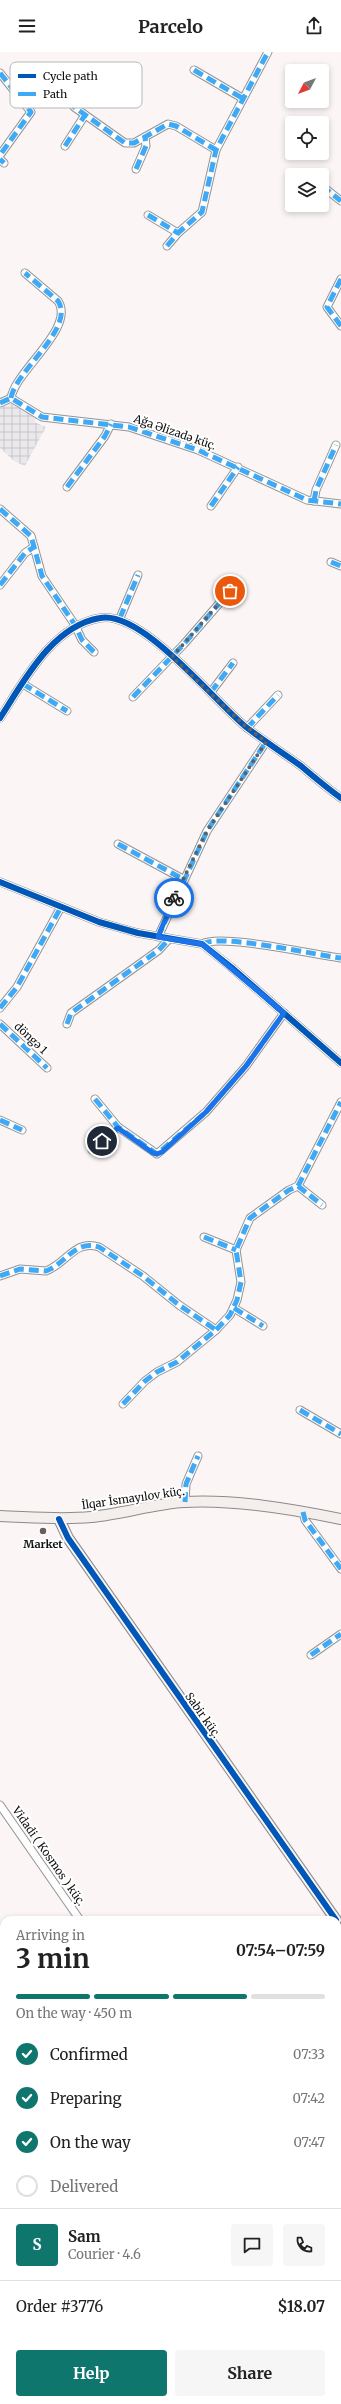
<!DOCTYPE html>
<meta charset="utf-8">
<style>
body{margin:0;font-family:Merriweather,serif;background:#f6f6f6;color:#222;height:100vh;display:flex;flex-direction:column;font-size:15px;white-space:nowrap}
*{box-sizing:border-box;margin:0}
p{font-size:13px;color:#767676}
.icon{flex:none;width:22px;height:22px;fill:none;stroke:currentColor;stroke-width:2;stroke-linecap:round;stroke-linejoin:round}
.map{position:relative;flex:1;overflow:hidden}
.panel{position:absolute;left:0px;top:1864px;width:341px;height:488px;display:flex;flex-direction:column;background:#fff;border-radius:12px 12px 0 0;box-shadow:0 2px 6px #0003}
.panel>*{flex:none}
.needle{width:26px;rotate:229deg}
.controls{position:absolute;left:285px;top:12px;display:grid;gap:8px}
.controls a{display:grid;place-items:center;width:44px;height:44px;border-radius:4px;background:#fff;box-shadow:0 2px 6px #0003;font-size:20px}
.pin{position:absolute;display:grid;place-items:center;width:34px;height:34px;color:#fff;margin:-17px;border:2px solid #fff;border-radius:50%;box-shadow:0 1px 4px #0007}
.courier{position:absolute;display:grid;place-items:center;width:40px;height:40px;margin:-20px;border:3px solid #1a73e8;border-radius:50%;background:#fff;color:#222;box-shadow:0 1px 5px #0007}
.headline em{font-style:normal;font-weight:700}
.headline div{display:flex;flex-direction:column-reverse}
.headline{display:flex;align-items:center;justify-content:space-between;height:68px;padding:0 16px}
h1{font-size:26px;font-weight:700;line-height:30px}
.bar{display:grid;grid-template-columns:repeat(4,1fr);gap:6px 4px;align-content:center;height:48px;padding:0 16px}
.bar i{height:5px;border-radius:3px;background:#e0e0e0}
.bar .active{background:#0f766e}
.bar p{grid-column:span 4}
.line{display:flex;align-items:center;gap:10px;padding:0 16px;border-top:1px solid #e0e0e0}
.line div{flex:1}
.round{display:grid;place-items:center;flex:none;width:42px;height:42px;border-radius:4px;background:#f6f6f6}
ol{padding:0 16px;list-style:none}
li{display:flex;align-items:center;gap:12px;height:44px}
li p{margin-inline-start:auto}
li .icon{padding:4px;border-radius:50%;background:#0f766e;color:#fff;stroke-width:4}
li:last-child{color:#767676}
li i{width:22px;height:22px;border:2px solid #e0e0e0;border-radius:50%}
.primary-button{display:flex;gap:8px;margin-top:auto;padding:8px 16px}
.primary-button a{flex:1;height:46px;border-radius:4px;background:#0f766e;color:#fff;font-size:16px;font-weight:700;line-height:46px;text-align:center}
.primary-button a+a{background:#f6f6f6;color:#222}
header{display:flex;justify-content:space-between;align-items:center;height:52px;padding:0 16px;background:#fff;font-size:18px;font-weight:700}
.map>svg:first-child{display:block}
</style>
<header><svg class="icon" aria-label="menu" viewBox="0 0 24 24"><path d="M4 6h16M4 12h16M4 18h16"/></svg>Parcelo<svg class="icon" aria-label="share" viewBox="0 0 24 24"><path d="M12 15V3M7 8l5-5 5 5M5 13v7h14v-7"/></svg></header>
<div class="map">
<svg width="341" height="2352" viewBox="0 0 341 2352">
<defs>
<pattern id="industrial-grid" width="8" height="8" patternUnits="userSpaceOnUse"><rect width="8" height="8" fill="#ebe8ec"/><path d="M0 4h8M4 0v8" fill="none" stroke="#c8c6c9"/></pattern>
</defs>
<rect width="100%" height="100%" fill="#fbf6f5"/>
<path fill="url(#industrial-grid)" d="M10,351L37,364L34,370L46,375L25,414L14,409L0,396V356Z"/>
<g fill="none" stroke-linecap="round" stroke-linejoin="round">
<g stroke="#959393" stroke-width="9">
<g id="street">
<path d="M80,17L74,55L125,91H134L168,72L176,74L216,98"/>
<path d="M194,18L242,46"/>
<path d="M0,21L31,60L0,103"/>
<path d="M65,94L85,63"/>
<path d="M0,107L4,111"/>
<path d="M136,117L146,94L145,85"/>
<path d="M322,134L341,149"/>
<path d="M148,163L178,181"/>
<path d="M167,194L178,181L202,160L216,98L268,0"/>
<path d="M341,227L327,255L341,274"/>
<path d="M11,346C15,319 76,276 58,249L25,221"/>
<path d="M0,351L11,346L42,365L129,375L198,398L307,448L341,452"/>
<path d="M67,435L105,384L111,372"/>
<path d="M314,449L316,438L336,393"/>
<path d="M211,454L238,415"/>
<path d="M0,457L31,484L42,524L75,573L82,588L94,600"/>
<path d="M331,510L341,514"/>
<path d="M0,533L25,501L34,495"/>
<path d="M120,566L138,523"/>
<path d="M23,632L67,659"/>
<path d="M211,640L233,611"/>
<path d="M133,645L184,592L230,539"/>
<path d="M0,666C24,629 52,574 100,566C142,558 214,649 246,675C264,689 283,701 301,714C314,725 327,736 341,746"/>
<path d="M247,676L278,643"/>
<path d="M118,792L183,827"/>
<path d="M0,830L99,870L138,881L202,892L231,915L341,1011"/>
<path d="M158,885L207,779L266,690"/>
<path d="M202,892C220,881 315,903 341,906"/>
<path d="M0,956L17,935L61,855"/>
<path d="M0,972L47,1016"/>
<path d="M67,972L71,961L159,898L169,887"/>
<path d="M95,1047L118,1075L157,1102L206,1060L246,1014L284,961"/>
<path d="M0,1068L22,1078"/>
<path d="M92,1098L118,1075"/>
<path d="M298,1134L322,1153"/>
<path d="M204,1185L236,1198"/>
<path d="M0,1224L20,1217L46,1219C67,1211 75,1187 99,1195L143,1224L179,1253L216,1278"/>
<path d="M234,1256L263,1274"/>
<path d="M123,1352L145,1329L157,1320L177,1310L216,1278L230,1263L237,1248L241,1230L236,1198L250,1166L289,1138L298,1134L341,1050"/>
<path d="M300,1358L341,1382"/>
<path d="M185,1450L186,1432L198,1404"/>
<path d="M303,1460L305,1468L341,1517"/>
<path d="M311,1603L341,1582"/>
<path d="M0,1753L80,1868"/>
<path d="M337,1881L341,1878"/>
<path d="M0,2077L4,2075"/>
<path d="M0,2189L4,2193"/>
<path d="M337,2235L341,2241"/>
<path d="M0,2274L4,2271"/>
<path d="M337,2315L341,2313"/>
<path d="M337,2340L341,2345"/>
<path d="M82,2348L90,2352"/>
<path d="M240,2348L241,2352"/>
<path d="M256,2352L265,2348"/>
</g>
</g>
<g stroke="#8c8a89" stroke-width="12">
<g id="secondary">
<path d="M0,1464C30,1465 61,1468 91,1465C122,1462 153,1452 184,1450C234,1447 292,1457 341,1467"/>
<path d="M59,1467L68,1486L336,1868"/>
</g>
</g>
<use href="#street" stroke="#fefefe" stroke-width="7"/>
<use href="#secondary" stroke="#f4eeec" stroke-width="10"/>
<g stroke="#3fa9f5" stroke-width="5" stroke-dasharray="10 5" stroke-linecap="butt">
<path d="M80,17L74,55L125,91H134L168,72L176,74L216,98"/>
<path d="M194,18L242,46"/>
<path d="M0,21L31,60L0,103"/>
<path d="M65,94L85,63"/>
<path d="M0,107L4,111"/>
<path d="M136,117L146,94L145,85"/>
<path d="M322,134L341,149"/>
<path d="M148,163L178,181"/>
<path d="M167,194L178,181L202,160L216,98L268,0"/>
<path d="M341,227L327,255L341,274"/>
<path d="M11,346C15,319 76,276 58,249L25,221"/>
<path d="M0,351L11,346L42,365L129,375L198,398L307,448L341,452"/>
<path d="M67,435L105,384L111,372"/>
<path d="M314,449L316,438L336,393"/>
<path d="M211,454L238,415"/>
<path d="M0,457L31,484L42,524L75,573L82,588L94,600"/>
<path d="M331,510L341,514"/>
<path d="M0,533L25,501L34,495"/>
<path d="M120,566L138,523"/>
<path d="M23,632L67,659"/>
<path d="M211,640L233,611"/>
<path d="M133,645L184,592L230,539"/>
<path d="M247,676L278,643"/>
<path d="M118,792L183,827"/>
<path d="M158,885L207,779L266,690"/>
<path d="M202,892C220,881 315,903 341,906"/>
<path d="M0,956L17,935L61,855"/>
<path d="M0,972L47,1016"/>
<path d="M67,972L71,961L159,898L169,887"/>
<path d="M95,1047L118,1075L157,1102L206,1060L246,1014L284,961"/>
<path d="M0,1068L22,1078"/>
<path d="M92,1098L118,1075"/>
<path d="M298,1134L322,1153"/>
<path d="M204,1185L236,1198"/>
<path d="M0,1224L20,1217L46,1219C67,1211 75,1187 99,1195L143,1224L179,1253L216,1278"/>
<path d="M234,1256L263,1274"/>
<path d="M123,1352L145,1329L157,1320L177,1310L216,1278L230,1263L237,1248L241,1230L236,1198L250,1166L289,1138L298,1134L341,1050"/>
<path d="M300,1358L341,1382"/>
<path d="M185,1450L186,1432L198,1404"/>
<path d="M303,1460L305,1468L341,1517"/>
<path d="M311,1603L341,1582"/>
<path d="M337,2340L341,2345"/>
<path d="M82,2348L90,2352"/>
</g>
<g stroke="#fff" stroke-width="8">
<g id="cycleway">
<path d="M0,666C24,629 52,574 100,566C142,558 214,649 246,675C264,689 283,701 301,714C314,725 327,736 341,746"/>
<path d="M0,830L99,870L138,881L202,892L231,915L341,1011"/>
<path d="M59,1467L68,1486L336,1868"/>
</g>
</g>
<use href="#cycleway" stroke="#0057b8" stroke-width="6"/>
</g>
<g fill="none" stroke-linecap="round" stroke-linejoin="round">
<path stroke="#626060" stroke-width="4" stroke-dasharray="0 7.2" d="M174,846L207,779L266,690L243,672L172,605L230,539"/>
<path stroke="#1a73e8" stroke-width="5" d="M102,1089L118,1076L153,1101L157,1102L162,1100L206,1060L246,1014L284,961L202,892L158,885L174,846"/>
</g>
<circle fill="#626060" stroke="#fff" stroke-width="1.5" cx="43" cy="1479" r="4"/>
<g text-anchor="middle" stroke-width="4" stroke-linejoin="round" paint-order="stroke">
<g font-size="11" fill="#0f0f0f" stroke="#fff">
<text transform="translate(175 380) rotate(19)" y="4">Ağa Əlizadə küç.</text>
<text transform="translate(31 986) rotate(43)" y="4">döngə 1</text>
<text transform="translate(133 1446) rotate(-8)" y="4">İlqar İsmayılov küç.</text>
<text transform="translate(203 1663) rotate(55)" y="4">Sabir küç.</text>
<text transform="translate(49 1804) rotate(55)" y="4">Vidadi ( Kosmos ) küç.</text>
</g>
<g font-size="11" font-weight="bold" fill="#0f0f0f" stroke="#fff">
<text x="43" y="1496">Market</text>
</g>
</g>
<rect x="10" y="10" width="132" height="46" rx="6" fill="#fff" stroke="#b7b7b7" stroke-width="1"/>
<rect x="18" y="22" width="18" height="4" fill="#0057b8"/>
<rect x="18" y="40" width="18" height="4" fill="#3fa9f5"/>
<g font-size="11" fill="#0f0f0f">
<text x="43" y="28">Cycle path</text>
<text x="43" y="46">Path</text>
</g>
</svg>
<div class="controls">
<a><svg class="needle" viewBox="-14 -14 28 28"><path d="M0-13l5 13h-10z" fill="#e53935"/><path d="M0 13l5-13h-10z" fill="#767676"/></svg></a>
<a><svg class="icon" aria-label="locate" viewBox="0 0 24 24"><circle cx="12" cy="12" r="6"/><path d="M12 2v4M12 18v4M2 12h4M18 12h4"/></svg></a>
<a><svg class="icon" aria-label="layers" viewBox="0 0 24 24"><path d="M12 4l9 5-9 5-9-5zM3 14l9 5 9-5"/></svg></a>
</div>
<div class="pin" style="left:230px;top:539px;background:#ea580c"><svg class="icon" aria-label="bag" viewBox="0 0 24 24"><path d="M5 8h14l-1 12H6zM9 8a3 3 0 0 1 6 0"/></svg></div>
<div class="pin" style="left:102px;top:1089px;background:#1f2937"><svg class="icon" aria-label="home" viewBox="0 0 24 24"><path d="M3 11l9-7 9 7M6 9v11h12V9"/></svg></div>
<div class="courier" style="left:174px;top:846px"><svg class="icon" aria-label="bike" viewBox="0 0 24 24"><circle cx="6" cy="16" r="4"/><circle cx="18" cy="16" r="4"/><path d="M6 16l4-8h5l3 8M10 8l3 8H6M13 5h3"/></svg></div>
<section class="panel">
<div class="headline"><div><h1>3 min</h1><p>Arriving in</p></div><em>07:54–07:59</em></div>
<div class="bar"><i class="active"></i><i class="active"></i><i class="active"></i><i></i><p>On the way · 450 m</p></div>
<ol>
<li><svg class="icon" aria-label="check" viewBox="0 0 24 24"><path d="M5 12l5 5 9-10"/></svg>Confirmed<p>07:33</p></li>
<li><svg class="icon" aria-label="check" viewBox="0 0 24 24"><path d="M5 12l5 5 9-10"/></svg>Preparing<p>07:42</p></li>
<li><svg class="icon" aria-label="check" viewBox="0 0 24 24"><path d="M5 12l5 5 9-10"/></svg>On the way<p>07:47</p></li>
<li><i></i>Delivered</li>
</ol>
<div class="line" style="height:72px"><b class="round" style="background:#0f766e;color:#fff">S</b><div><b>Sam</b><p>Courier · 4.6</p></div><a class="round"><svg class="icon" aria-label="chat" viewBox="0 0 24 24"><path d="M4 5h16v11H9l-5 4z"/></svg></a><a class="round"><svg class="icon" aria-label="phone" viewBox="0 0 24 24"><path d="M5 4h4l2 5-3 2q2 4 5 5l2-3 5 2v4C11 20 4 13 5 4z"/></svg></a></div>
<div class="line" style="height:52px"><div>Order #3776</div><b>$18.07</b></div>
<div class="primary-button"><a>Help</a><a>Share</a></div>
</section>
</div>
